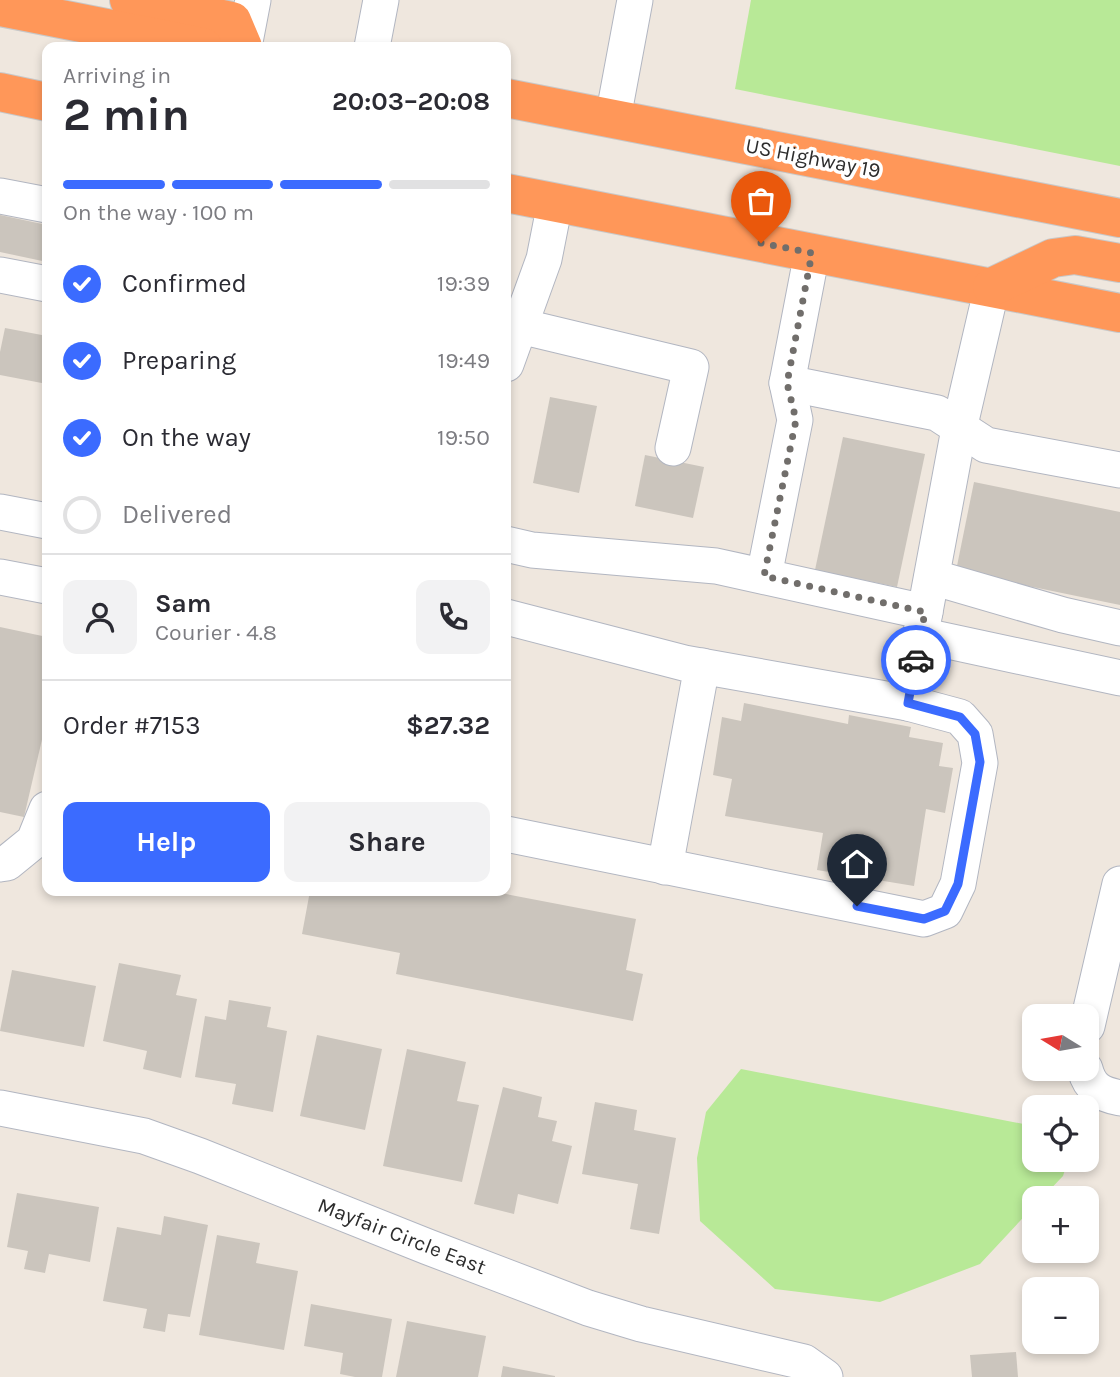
<!DOCTYPE html>
<meta charset="utf-8">
<style>
body{margin:0;font-family:Karla,sans-serif;background:#f2f2f3;color:#2b2b33;height:100vh;display:flex;flex-direction:column;font-size:26px;white-space:nowrap}
*{box-sizing:border-box;margin:0}
p{font-size:23px;color:#7c7c81}
.icon{flex:none;width:38px;height:38px;fill:none;stroke:currentColor;stroke-width:2;stroke-linecap:round;stroke-linejoin:round}
.map{position:relative;flex:1;overflow:hidden}
.panel{position:absolute;left:42px;top:42px;width:469px;height:854px;display:flex;flex-direction:column;background:#fff;border-radius:14px;box-shadow:0 4px 10px #0003}
.panel>*{flex:none}
.needle{width:46px;rotate:281deg}
.controls{position:absolute;left:1022px;top:1004px;display:grid;gap:14px}
.controls a{display:grid;place-items:center;width:77px;height:77px;border-radius:14px;background:#fff;box-shadow:0 4px 10px #0003;font-size:35px}
.pin{position:absolute;display:grid;place-items:center;width:60px;height:60px;color:#fff;margin:-72px -30px;border-radius:50% 50% 50% 0;rotate:-45deg;box-shadow:0 0 7px #0007}
.pin .icon{rotate:45deg}
.courier{position:absolute;display:grid;place-items:center;width:70px;height:70px;margin:-35px;border:5px solid #3b6bff;border-radius:50%;background:#fff;color:#222;box-shadow:0 2px 9px #0007}
.headline em{font-style:normal;font-weight:700}
.headline div{display:flex;flex-direction:column-reverse}
.headline{display:flex;align-items:center;justify-content:space-between;height:119px;padding:0 21px}
h1{font-size:46px;font-weight:700;line-height:52px}
.bar{display:grid;grid-template-columns:repeat(4,1fr);gap:10px 7px;align-content:center;height:84px;padding:0 21px}
.bar i{height:9px;border-radius:5px;background:#e1e1e2}
.bar .active{background:#3b6bff}
.bar p{grid-column:span 4}
.line{display:flex;align-items:center;gap:18px;padding:0 21px;border-top:2px solid #e1e1e2}
.line div{flex:1}
.round{display:grid;place-items:center;flex:none;width:74px;height:74px;border-radius:14px;background:#f2f2f3}
ol{padding:0 21px;list-style:none}
li{display:flex;align-items:center;gap:21px;height:77px}
li p{margin-inline-start:auto}
li .icon{padding:7px;border-radius:50%;background:#3b6bff;color:#fff;stroke-width:4}
li:last-child{color:#7c7c81}
li i{width:38px;height:38px;border:4px solid #e1e1e2;border-radius:50%}
.primary-button{display:flex;gap:14px;margin-top:auto;padding:14px 21px}
.primary-button a{flex:1;height:80px;border-radius:14px;background:#3b6bff;color:#fff;font-size:28px;font-weight:700;line-height:80px;text-align:center}
.primary-button a+a{background:#f2f2f3;color:#2b2b33}
.map>svg:first-child{display:block}
</style>
<div class="map">
<svg width="1120" height="1377" viewBox="0 0 1120 1377">
<rect width="100%" height="100%" fill="#efe7de"/>
<g fill="#b8e997">
<path d="M751,0H1120V166L735,89Z"/>
<path d="M741,1069L1034,1126V1160H1068L1063,1176L1041,1199H1034V1206L980,1264L880,1302L775,1289L700,1221L697,1158L706,1112Z"/>
</g>
<g fill="#cbc5bd">
<path d="M0,215L47,225V262L0,252Z"/>
<path d="M5,328L47,336V384L0,375V352Z"/>
<path d="M550,397L597,406L579,493L533,483Z"/>
<path d="M843,437L925,454L897,587L815,570Z"/>
<path d="M645,455L704,467L693,518L635,506Z"/>
<path d="M974,482L1120,512V605L956,571Z"/>
<path d="M0,627L47,637V718L24,817L0,812Z"/>
<path d="M744,703L848,724L849,715L911,727L909,737L943,743L939,766L953,768L945,813L926,809L914,886L817,870L823,833L725,816L732,779L713,775L722,717L741,721Z"/>
<path d="M310,891H490L636,919L626,970L643,974L633,1021L396,974L400,953L302,934Z"/>
<path d="M119,963L181,975L176,995L197,999L181,1078L143,1069L147,1051L103,1041Z"/>
<path d="M12,970L96,986L84,1047L0,1031Z"/>
<path d="M229,1000L271,1007L267,1027L287,1031L273,1112L232,1104L236,1084L195,1077L205,1016L226,1020Z"/>
<path d="M317,1035L382,1049L365,1130L300,1116Z"/>
<path d="M407,1049L466,1062L457,1101L479,1105L462,1182L383,1166Z"/>
<path d="M503,1087L542,1097L538,1117L557,1121L552,1141L572,1146L558,1204L518,1194L514,1214L474,1204Z"/>
<path d="M595,1102L637,1110L634,1130L676,1138L659,1234L630,1229L638,1184L582,1174Z"/>
<path d="M17,1193L99,1207L90,1262L49,1254L45,1273L24,1269L28,1251L7,1247Z"/>
<path d="M164,1216L208,1225L190,1317L168,1314L165,1332L143,1328L147,1309L103,1301L117,1227L161,1235Z"/>
<path d="M217,1235L260,1243L256,1263L298,1271L284,1350L199,1335Z"/>
<path d="M311,1304L392,1319L382,1377H355L340,1374L343,1353L304,1346Z"/>
<path d="M407,1321L486,1336L478,1377H396Z"/>
<path d="M1016,1352L1018,1377H972L970,1355Z"/>
<path d="M503,1366L555,1376V1377H501Z"/>
</g>
<g fill="none" stroke-linecap="round" stroke-linejoin="round">
<g stroke="#b2b6c1" stroke-width="37">
<g id="minor">
<path d="M244,47L253,0"/>
<path d="M372,47L381,0"/>
<path d="M613,118L635,0"/>
<path d="M0,196L47,205"/>
<path d="M0,275L47,284"/>
<path d="M520,326L691,367L673,448"/>
<path d="M506,364L544,259L555,203"/>
<path d="M787,383L937,413L986,445L1120,470"/>
<path d="M0,512L47,521"/>
<path d="M506,544L532,550L716,566L925,612"/>
<path d="M764,576L795,420L787,383L812,253"/>
<path d="M0,577L47,586"/>
<path d="M932,577L1063,615L1120,628"/>
<path d="M506,617L684,663L908,703L960,717L975,734L980,763L958,884L945,911L924,919L506,834"/>
<path d="M920,635L1120,678"/>
<path d="M908,703L959,429L992,287"/>
<path d="M0,864L7,863L34,841L47,809"/>
<path d="M665,867L702,666"/>
<path d="M1087,1026L1120,884"/>
<path d="M1085,1069C1090,1089 1101,1094 1120,1098"/>
<path d="M0,1108L144,1136L200,1156L428,1247L588,1308L641,1324L804,1362L825,1377"/>
</g>
</g>
<g stroke="#c8c8c8" stroke-width="40">
<g id="highway">
<path d="M129,0L232,21L243,47"/>
<path d="M0,7L203,47"/>
<path d="M0,92L47,102"/>
<path d="M506,98L1120,218"/>
<path d="M506,193L1120,313"/>
<path d="M992,287L1053,258L1075,255L1120,263"/>
</g>
</g>
<use href="#minor" stroke="#fff" stroke-width="35"/>
<use href="#highway" stroke="#ff9759" stroke-width="38"/>
</g>
<g fill="none" stroke-linecap="round" stroke-linejoin="round">
<path stroke="#716e6b" stroke-width="7" stroke-dasharray="0 12.6" d="M761,243L812,253L787,383L796,420L764,576L925,612L916,660"/>
<path stroke="#3b6bff" stroke-width="9" d="M857,906L924,919L945,911L958,884L980,762L975,734L960,717L908,703L916,660"/>
</g>
<g text-anchor="middle" stroke-width="7" stroke-linejoin="round" paint-order="stroke">
<g font-size="21" fill="#2d2d2d" stroke="#fff">
<text transform="translate(813 158) rotate(11)" y="7">US Highway 19</text>
<text transform="translate(402 1236) rotate(21)" y="7">Mayfair Circle East</text>
</g>
</g>
</svg>
<div class="controls">
<a><svg class="needle" viewBox="-14 -14 28 28"><path d="M0-13l5 13h-10z" fill="#e53935"/><path d="M0 13l5-13h-10z" fill="#7c7c81"/></svg></a>
<a><svg class="icon" aria-label="locate" viewBox="0 0 24 24"><circle cx="12" cy="12" r="6"/><path d="M12 2v4M12 18v4M2 12h4M18 12h4"/></svg></a>
<a>+</a>
<a>−</a>
</div>
<div class="pin" style="left:761px;top:243px;background:#ea580c"><svg class="icon" aria-label="bag" viewBox="0 0 24 24"><path d="M5 8h14l-1 12H6zM9 8a3 3 0 0 1 6 0"/></svg></div>
<div class="pin" style="left:857px;top:906px;background:#1f2937"><svg class="icon" aria-label="home" viewBox="0 0 24 24"><path d="M3 11l9-7 9 7M6 9v11h12V9"/></svg></div>
<div class="courier" style="left:916px;top:660px"><svg class="icon" aria-label="car" viewBox="0 0 24 24"><path d="M5 17H2v-5l4-1 3-4h7l3 4 3 1v5h-3M9 17h6M6 11h13"/><circle cx="7" cy="17" r="2"/><circle cx="17" cy="17" r="2"/></svg></div>
<section class="panel">
<div class="headline"><div><h1>2 min</h1><p>Arriving in</p></div><em>20:03–20:08</em></div>
<div class="bar"><i class="active"></i><i class="active"></i><i class="active"></i><i></i><p>On the way · 100 m</p></div>
<ol>
<li><svg class="icon" aria-label="check" viewBox="0 0 24 24"><path d="M5 12l5 5 9-10"/></svg>Confirmed<p>19:39</p></li>
<li><svg class="icon" aria-label="check" viewBox="0 0 24 24"><path d="M5 12l5 5 9-10"/></svg>Preparing<p>19:49</p></li>
<li><svg class="icon" aria-label="check" viewBox="0 0 24 24"><path d="M5 12l5 5 9-10"/></svg>On the way<p>19:50</p></li>
<li><i></i>Delivered</li>
</ol>
<div class="line" style="height:126px"><a class="round"><svg class="icon" aria-label="person" viewBox="0 0 24 24"><circle cx="12" cy="8" r="4"/><path d="M4 21q1-7 8-7t8 7"/></svg></a><div><b>Sam</b><p>Courier · 4.8</p></div><a class="round"><svg class="icon" aria-label="phone" viewBox="0 0 24 24"><path d="M5 4h4l2 5-3 2q2 4 5 5l2-3 5 2v4C11 20 4 13 5 4z"/></svg></a></div>
<div class="line" style="height:91px"><div>Order #7153</div><b>$27.32</b></div>
<div class="primary-button"><a>Help</a><a>Share</a></div>
</section>
</div>
